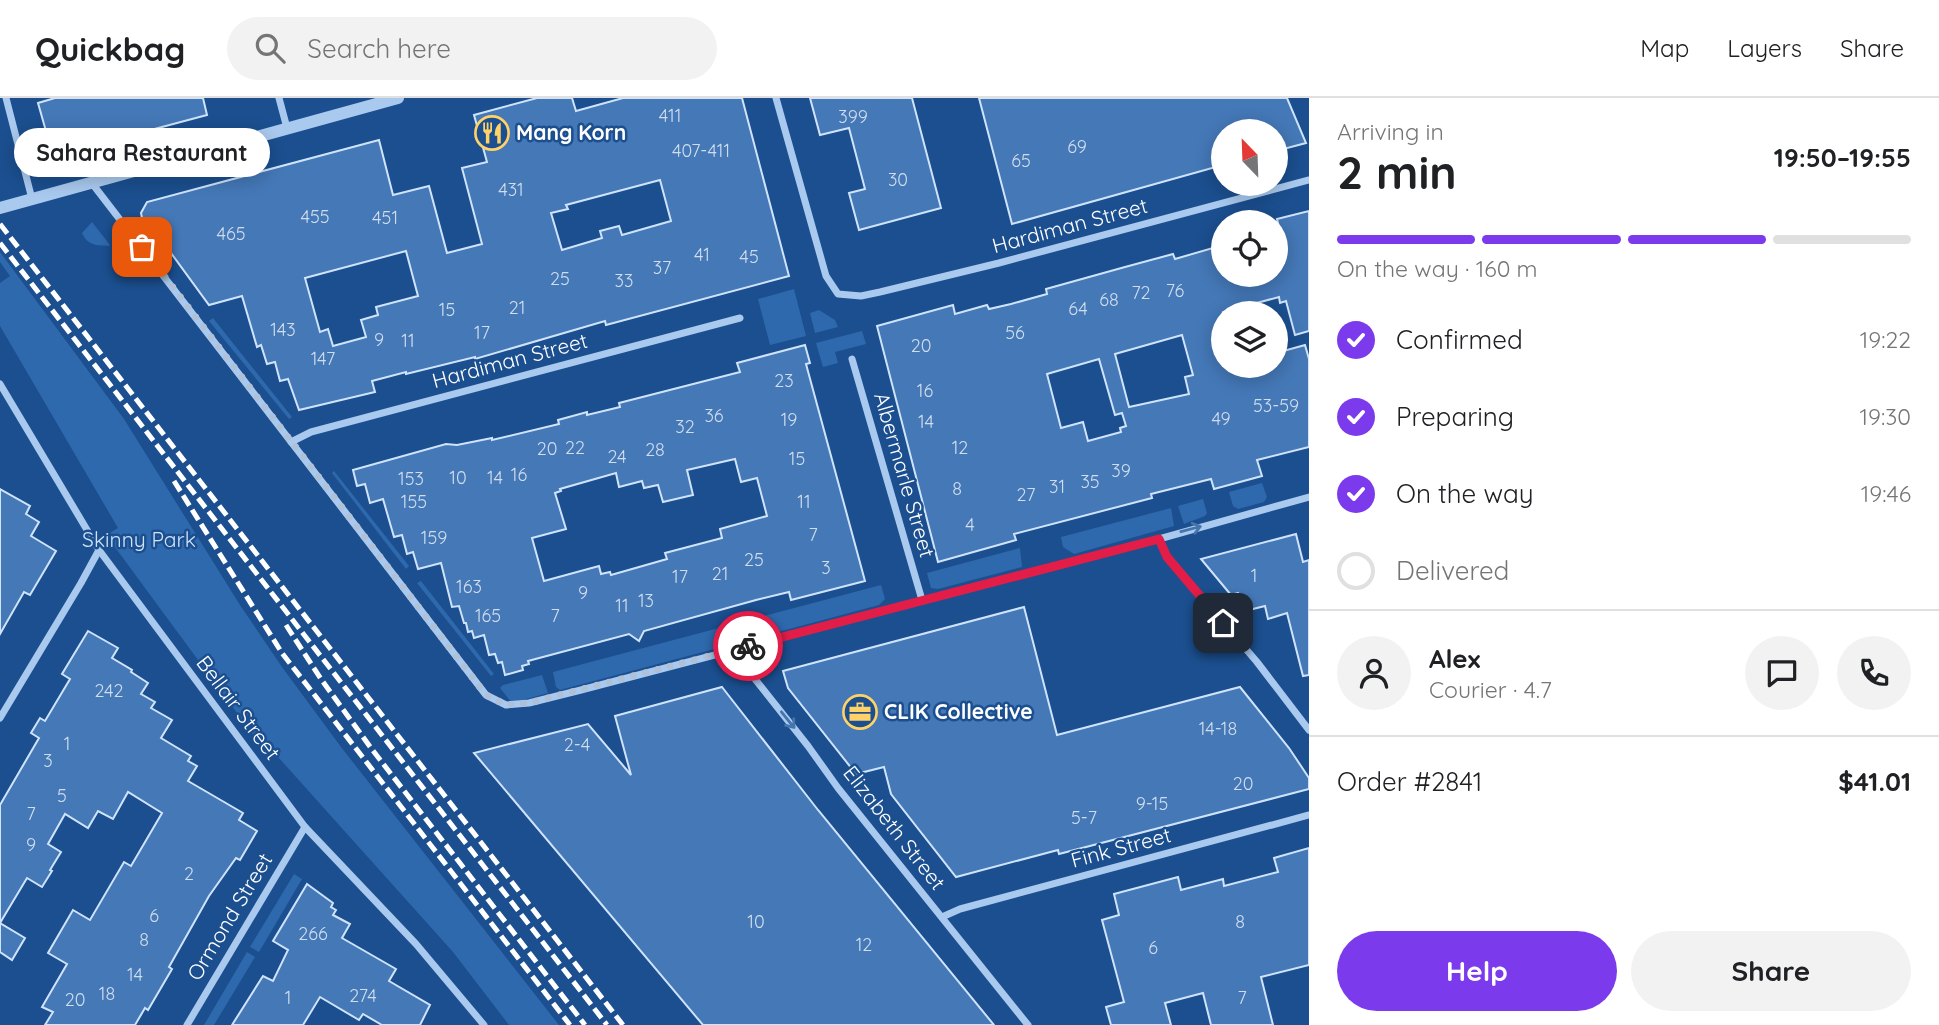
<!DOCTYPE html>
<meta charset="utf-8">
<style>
body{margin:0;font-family:Quicksand,sans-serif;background:#f2f2f2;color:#202124;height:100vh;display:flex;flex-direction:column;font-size:26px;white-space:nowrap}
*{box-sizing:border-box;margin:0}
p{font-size:23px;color:#757577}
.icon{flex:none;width:38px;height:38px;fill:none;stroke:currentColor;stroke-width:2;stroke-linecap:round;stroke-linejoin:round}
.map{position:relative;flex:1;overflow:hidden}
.details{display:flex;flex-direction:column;background:#fff;width:630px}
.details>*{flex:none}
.needle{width:46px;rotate:337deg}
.controls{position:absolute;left:1211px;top:21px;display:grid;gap:14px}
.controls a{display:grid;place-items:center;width:77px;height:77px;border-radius:50%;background:#fff;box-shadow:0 4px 18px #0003;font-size:35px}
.pin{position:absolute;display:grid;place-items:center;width:60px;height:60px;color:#fff;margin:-30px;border-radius:14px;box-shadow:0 4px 10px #0006}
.courier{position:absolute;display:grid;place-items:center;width:70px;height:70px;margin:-35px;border:5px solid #e11d48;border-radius:50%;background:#fff;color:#222;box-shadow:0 2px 9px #0007}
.bubble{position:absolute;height:49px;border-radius:24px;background:#fff;box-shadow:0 4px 18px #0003;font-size:23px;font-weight:800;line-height:49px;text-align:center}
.headline em{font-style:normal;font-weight:800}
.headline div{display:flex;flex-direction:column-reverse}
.headline{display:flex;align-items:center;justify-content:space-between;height:119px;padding:0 28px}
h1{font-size:46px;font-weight:800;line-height:52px}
.bar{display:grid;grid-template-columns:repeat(4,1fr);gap:10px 7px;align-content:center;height:84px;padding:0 28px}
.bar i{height:9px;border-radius:5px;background:#e0e0e0}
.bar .on{background:#7c3aed}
.bar p{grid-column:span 4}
.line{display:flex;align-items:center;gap:18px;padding:0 28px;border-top:2px solid #e0e0e0}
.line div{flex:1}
.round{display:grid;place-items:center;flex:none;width:74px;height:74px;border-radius:37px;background:#f2f2f2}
ol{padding:0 28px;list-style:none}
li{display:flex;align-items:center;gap:21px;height:77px}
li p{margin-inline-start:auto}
li .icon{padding:7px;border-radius:50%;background:#7c3aed;color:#fff;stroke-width:4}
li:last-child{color:#757577}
li i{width:38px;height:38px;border:4px solid #e0e0e0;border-radius:50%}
.button{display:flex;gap:14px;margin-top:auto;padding:14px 28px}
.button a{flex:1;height:80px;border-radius:42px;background:#7c3aed;color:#fff;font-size:28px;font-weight:800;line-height:80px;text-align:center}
.button a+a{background:#f2f2f2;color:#202124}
header{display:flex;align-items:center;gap:42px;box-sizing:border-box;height:98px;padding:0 35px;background:#fff;border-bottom:2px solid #e0e0e0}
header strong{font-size:33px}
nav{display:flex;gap:38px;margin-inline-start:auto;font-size:24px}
.search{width:490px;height:63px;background:#f2f2f2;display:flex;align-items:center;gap:18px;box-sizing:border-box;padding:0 24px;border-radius:38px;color:#757577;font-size:26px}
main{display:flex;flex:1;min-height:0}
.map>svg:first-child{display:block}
</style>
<header>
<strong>Quickbag</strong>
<div class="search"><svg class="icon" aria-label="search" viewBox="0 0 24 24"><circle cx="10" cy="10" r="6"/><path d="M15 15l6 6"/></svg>Search here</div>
<nav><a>Map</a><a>Layers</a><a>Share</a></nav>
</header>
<main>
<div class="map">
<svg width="1309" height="927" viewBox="0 0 1309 927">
<rect width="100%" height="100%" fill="#1b4f8f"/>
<g fill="#2e69ad">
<path d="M92,124L110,147L109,148C96,147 88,148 82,135Z"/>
<path d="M0,154L124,321L240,507L282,569L341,649L559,927H509L453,854L261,640L257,642L106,437L118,430L0,228V185L10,178L0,164Z"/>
<path d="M794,191L806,238L770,247L758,201Z"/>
<path d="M819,212L835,222L838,229L815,235L810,215Z"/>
<path d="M213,220L292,319L289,321L209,223Z"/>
<path d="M862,233L866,246L835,254L838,265L823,269L816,245Z"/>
<path d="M334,373L409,468L406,471L332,375Z"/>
<path d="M1262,385L1267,399L1264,404L1238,411L1233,408L1229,394Z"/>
<path d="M1203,401L1207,415L1205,418L1184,426L1178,408Z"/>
<path d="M1171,410L1174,428L1074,456L1063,449L1061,439Z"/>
<path d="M1020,450L1022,469L938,491L931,490L927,475Z"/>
<path d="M421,483L494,576L491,578L417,485Z"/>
<path d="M881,487L885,501L879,507L560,592L556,589L553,574Z"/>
<path d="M542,577L548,595L512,605L500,590L503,587Z"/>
<path d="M294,776L302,781L259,854L250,849Z"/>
<path d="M247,854L255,859L214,927H204Z"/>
</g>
<g fill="#4478b7" stroke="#cfe3fa" stroke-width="2" fill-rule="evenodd">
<path d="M55,0H203L207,17L53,58L38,5Z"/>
<path d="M537,0H572L576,13L623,0H742L789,178L606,227L605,223L475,261V259L406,276V274L372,283L375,294L299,312L288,281L280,283L275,264L267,266L261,247L257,249L242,198L209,207L160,140V133L143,125L141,115L147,104L379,42L393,97L429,88L447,155L482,146L462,70L487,64L474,17ZM660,82L671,123L622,137L619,128L600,133L602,140L562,152L551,115L568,111L566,107ZM406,153L418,198L376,209L378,217L361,222L366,239L333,248L328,231L320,234L305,180Z"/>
<path d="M810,0H912L941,110L859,132L849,95L865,91L849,30L820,37Z"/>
<path d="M979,0H1287L1306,45L1276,53V33H1223V67L1012,126Z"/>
<path d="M1309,113V233L1295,237L1286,203L1280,205L1279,199L1223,214V268H1276V255L1305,247L1309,261V349L1257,362L1262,378L1214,391L1211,381L1151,396L1152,400L1014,436L1016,442L938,464L877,228L953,207L955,216L987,207L989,211L1011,206L1047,196L1046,191L1125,169L1173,156L1175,161L1223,147V177H1276V160L1286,157L1277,121ZM1182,237L1193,277L1185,279L1189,296L1129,309L1115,256ZM1099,261L1115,317L1122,315L1126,328L1120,330L1121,334L1088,343L1083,324L1061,330L1047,276Z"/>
<path d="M805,247L810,265L806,266L865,483L791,502L789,494L756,502L644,533L639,543L629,536L528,563L529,566L522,568L523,572L505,577L502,564L498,565L495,556L489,557L484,537L474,540L472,533L468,534L466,525H464L459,508L452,509L441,465L418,471L413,454L407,456L402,437L394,439L383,401L370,405L365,386L357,388L353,372L446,346L457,347L492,340V342L559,326L558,322L587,314V317L620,309L619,305L740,274L737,265ZM735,361L741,384L757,380L767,418L720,431L722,440L665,455L667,461L611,477L610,474L601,476L599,468L544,483L532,440L566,431L555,395L561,393L560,391L616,375L619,389L642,383L644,390L658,387L663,404L693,397L687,372Z"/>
<path d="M0,391L30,408L26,416L39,424L31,438L56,453L30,497L24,494L0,536Z"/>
<path d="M1296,436L1303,464L1309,462V577L1303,578L1287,515L1268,521L1265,508L1249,512L1248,506L1241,508L1238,495L1231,497L1201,461Z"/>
<path d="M1024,509L1057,637L1240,589L1289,650L1309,680V691L1059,756L1058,752L956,779L891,696L884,669L856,676L788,590L783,573Z"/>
<path d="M88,533L118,550L112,560L132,572L131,574L148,585L141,596L155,604L151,610L172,622L161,640L191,658L188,663L197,668L188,683L243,715L239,722L257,733L240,762L236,760L209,798L169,869L172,871L148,912L145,910L135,927H45L53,914L42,909L67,866L48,855L73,812L90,822L124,764L131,768L162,715L128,694L113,721L98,713L88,730L65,716L48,746L61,754L50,772L52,773L42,789L27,780L0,825V707L39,640L31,635L40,620L45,623L70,581L62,576Z"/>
<path d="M722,589L818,712L994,927H703L474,655L588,626L631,677L615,618Z"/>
<path d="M1309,750V867L1261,879L1273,927H1211L1203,895L1165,905L1171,927H1111L1106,909L1124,904L1102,822L1119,817L1114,796L1178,779L1181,792L1223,781L1224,788L1278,774L1274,760Z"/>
<path d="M307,786L333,805L331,809L336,812L333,817L350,826L342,840L396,871L389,883L430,907L420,927H382L363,916L359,922L320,899L303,927H232L263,878L273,883L288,852L273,843Z"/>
<path d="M0,825L25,840L12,862L0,854Z"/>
</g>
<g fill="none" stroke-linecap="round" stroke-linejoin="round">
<g stroke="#a9c9ee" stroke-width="7">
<path d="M6,0L32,101"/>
<path d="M279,0L287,30"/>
<path d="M776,0L826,178L838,196L861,198L880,194L999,165L1309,82"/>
<path d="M91,84L486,597L506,607L529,605L581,592L1159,441L1309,399"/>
<path d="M852,261L922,502"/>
<path d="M0,286L99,452L305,729L416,846L484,927"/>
<path d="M291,344L311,334L740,220"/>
<path d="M1159,441L1167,459L1257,564L1309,632"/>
<path d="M746,549L747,571L751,576L808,648L838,690L1028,927"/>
<path d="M0,620L81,485L99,452"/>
<path d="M942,819L960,811L1309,717"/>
<path d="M187,927L305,729"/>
</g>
<path stroke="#a9c9ee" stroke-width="12" d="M0,110L398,0"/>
<g stroke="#fff" stroke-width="5" stroke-dasharray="12 5" stroke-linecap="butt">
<path d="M0,126L623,927"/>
<path d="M0,145L607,927"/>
<path d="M174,383L282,555L570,927"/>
<path d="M286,527L321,581L371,650L585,927"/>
</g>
</g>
<defs><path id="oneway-shaft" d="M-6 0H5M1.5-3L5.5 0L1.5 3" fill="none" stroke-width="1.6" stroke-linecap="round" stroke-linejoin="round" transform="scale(1.75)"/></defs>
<g stroke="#4674ac">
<use href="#oneway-shaft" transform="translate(1191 431) rotate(-15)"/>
<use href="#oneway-shaft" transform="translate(788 622) rotate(51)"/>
</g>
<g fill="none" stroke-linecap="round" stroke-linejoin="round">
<path stroke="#afc1d8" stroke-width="7" stroke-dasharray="0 12.6" d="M142,149L486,597L506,607L529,605L748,548"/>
<path stroke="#e11d48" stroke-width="9" d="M748,548L1159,441L1167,459L1223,525"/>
</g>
<defs>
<g id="restaurant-ring" transform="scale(1.75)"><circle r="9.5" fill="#1b4f8f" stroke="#ffd166" stroke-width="1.5"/><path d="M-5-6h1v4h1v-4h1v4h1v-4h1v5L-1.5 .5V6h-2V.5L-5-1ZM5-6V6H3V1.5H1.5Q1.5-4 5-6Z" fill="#ffd166"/></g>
<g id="office-ring" transform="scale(1.75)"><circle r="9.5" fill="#1b4f8f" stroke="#ffd166" stroke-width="1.5"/><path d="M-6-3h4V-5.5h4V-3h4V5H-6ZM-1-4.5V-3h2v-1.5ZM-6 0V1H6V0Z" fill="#ffd166"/></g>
</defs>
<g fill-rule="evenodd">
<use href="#restaurant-ring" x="492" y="35"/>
<use href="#office-ring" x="860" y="614"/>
</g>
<g text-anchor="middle" stroke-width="5" stroke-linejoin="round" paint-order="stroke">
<g font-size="18" fill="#d0dded">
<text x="670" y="24">411</text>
<text x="853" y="25">399</text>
<text x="1077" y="55">69</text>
<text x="701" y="59">407-411</text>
<text x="1021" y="69">65</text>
<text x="898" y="88">30</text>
<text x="511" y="98">431</text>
<text x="315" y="125">455</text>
<text x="385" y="126">451</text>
<text x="231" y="142">465</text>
<text x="702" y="163">41</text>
<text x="749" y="165">45</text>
<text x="662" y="176">37</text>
<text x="560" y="187">25</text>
<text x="624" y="189">33</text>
<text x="1175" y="199">76</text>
<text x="1141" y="201">72</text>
<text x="1109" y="208">68</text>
<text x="517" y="216">21</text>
<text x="1078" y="217">64</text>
<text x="447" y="218">15</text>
<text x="283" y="238">143</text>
<text x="482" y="241">17</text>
<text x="1015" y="241">56</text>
<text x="379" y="248">9</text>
<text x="408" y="249">11</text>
<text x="921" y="254">20</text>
<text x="323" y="267">147</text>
<text x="784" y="289">23</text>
<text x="925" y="299">16</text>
<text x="1276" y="314">53-59</text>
<text x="714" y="324">36</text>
<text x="1221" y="327">49</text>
<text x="789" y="328">19</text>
<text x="926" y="330">14</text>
<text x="685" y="335">32</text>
<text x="575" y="356">22</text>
<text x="960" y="356">12</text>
<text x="547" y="357">20</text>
<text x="655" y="358">28</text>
<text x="617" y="365">24</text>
<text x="797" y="367">15</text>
<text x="1121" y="379">39</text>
<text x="519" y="383">16</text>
<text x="458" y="386">10</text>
<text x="495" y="386">14</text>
<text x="411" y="387">153</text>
<text x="1090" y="390">35</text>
<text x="1057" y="395">31</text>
<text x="957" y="397">8</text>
<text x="1026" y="403">27</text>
<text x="414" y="410">155</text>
<text x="804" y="410">11</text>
<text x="970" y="433">4</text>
<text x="813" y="443">7</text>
<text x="434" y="446">159</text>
<text x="754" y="468">25</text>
<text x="826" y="476">3</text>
<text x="720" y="482">21</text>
<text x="1254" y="484">1</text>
<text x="680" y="485">17</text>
<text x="469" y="495">163</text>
<text x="583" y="501">9</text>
<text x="646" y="509">13</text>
<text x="622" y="514">11</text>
<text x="488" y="524">165</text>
<text x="555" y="524">7</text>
<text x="109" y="599">242</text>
<text x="1218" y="637">14-18</text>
<text x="67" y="652">1</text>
<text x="577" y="653">2-4</text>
<text x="48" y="669">3</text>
<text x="1243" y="692">20</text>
<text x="62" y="704">5</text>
<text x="1152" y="712">9-15</text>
<text x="31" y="722">7</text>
<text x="1084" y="726">5-7</text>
<text x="31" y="753">9</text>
<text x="189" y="782">2</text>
<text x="154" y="824">6</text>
<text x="756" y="830">10</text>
<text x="1240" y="830">8</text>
<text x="313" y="842">266</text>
<text x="144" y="848">8</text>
<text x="864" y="853">12</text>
<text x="1153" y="856">6</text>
<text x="135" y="883">14</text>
<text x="107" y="902">18</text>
<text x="363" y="904">274</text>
<text x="288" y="906">1</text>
<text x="1242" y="906">7</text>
<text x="75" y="908">20</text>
</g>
<g font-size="21" font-weight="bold" fill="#fff" stroke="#1b4f8f" text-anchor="start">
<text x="516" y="42">Mang Korn</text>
<text x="884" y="621">CLIK Collective</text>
</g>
<g font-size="21" fill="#fff" stroke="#1b4f8f">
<text transform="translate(1070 128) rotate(-15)" y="7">Hardiman Street</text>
<text transform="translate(510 263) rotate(-15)" y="7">Hardiman Street</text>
<text transform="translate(904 377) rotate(74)" y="7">Albermarle Street</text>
<text transform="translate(238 610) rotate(53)" y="7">Bellair Street</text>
<text transform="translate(894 730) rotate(52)" y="7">Elizabeth Street</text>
<text transform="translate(1121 750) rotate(-15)" y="7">Fink Street</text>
<text transform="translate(230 819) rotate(-59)" y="7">Ormond Street</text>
</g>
<g font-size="21" fill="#cfe3fa" stroke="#1b4f8f">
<text x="139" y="449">Skinny Park</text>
</g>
</g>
</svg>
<div class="controls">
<a><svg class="needle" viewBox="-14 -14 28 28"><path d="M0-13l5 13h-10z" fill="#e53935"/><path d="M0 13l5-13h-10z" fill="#757577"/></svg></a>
<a><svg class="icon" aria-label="locate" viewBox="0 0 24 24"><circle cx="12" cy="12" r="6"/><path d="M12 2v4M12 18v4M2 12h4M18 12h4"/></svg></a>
<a><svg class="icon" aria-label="layers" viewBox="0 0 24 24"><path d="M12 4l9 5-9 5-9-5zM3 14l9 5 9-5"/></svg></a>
</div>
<div class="pin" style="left:142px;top:149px;background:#ea580c"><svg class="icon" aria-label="bag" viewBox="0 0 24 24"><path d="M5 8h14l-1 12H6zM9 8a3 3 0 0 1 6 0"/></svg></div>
<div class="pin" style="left:1223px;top:525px;background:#1f2937"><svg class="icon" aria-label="home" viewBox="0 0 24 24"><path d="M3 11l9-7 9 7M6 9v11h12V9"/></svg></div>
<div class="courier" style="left:748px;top:548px"><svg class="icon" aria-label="bike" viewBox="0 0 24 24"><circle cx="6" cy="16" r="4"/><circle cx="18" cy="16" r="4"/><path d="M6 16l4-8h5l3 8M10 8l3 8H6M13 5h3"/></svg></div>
<div class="bubble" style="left:14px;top:30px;width:256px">Sahara Restaurant</div>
</div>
<section class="details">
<div class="headline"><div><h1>2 min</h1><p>Arriving in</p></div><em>19:50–19:55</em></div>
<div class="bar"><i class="on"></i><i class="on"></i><i class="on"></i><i></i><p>On the way · 160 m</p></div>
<ol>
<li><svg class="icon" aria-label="check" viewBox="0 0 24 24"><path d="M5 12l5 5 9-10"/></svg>Confirmed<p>19:22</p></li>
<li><svg class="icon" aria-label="check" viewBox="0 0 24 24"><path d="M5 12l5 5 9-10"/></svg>Preparing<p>19:30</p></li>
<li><svg class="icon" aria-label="check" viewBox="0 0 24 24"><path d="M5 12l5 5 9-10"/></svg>On the way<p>19:46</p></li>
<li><i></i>Delivered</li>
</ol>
<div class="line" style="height:126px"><a class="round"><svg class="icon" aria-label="person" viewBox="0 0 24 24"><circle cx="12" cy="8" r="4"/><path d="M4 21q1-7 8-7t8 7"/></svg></a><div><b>Alex</b><p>Courier · 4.7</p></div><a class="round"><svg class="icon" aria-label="chat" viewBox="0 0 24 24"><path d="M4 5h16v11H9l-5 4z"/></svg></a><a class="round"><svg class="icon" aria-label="phone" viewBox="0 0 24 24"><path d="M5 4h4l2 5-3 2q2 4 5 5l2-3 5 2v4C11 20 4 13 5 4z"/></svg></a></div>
<div class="line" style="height:91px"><div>Order #2841</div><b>$41.01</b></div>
<div class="button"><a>Help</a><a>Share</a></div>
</section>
</main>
